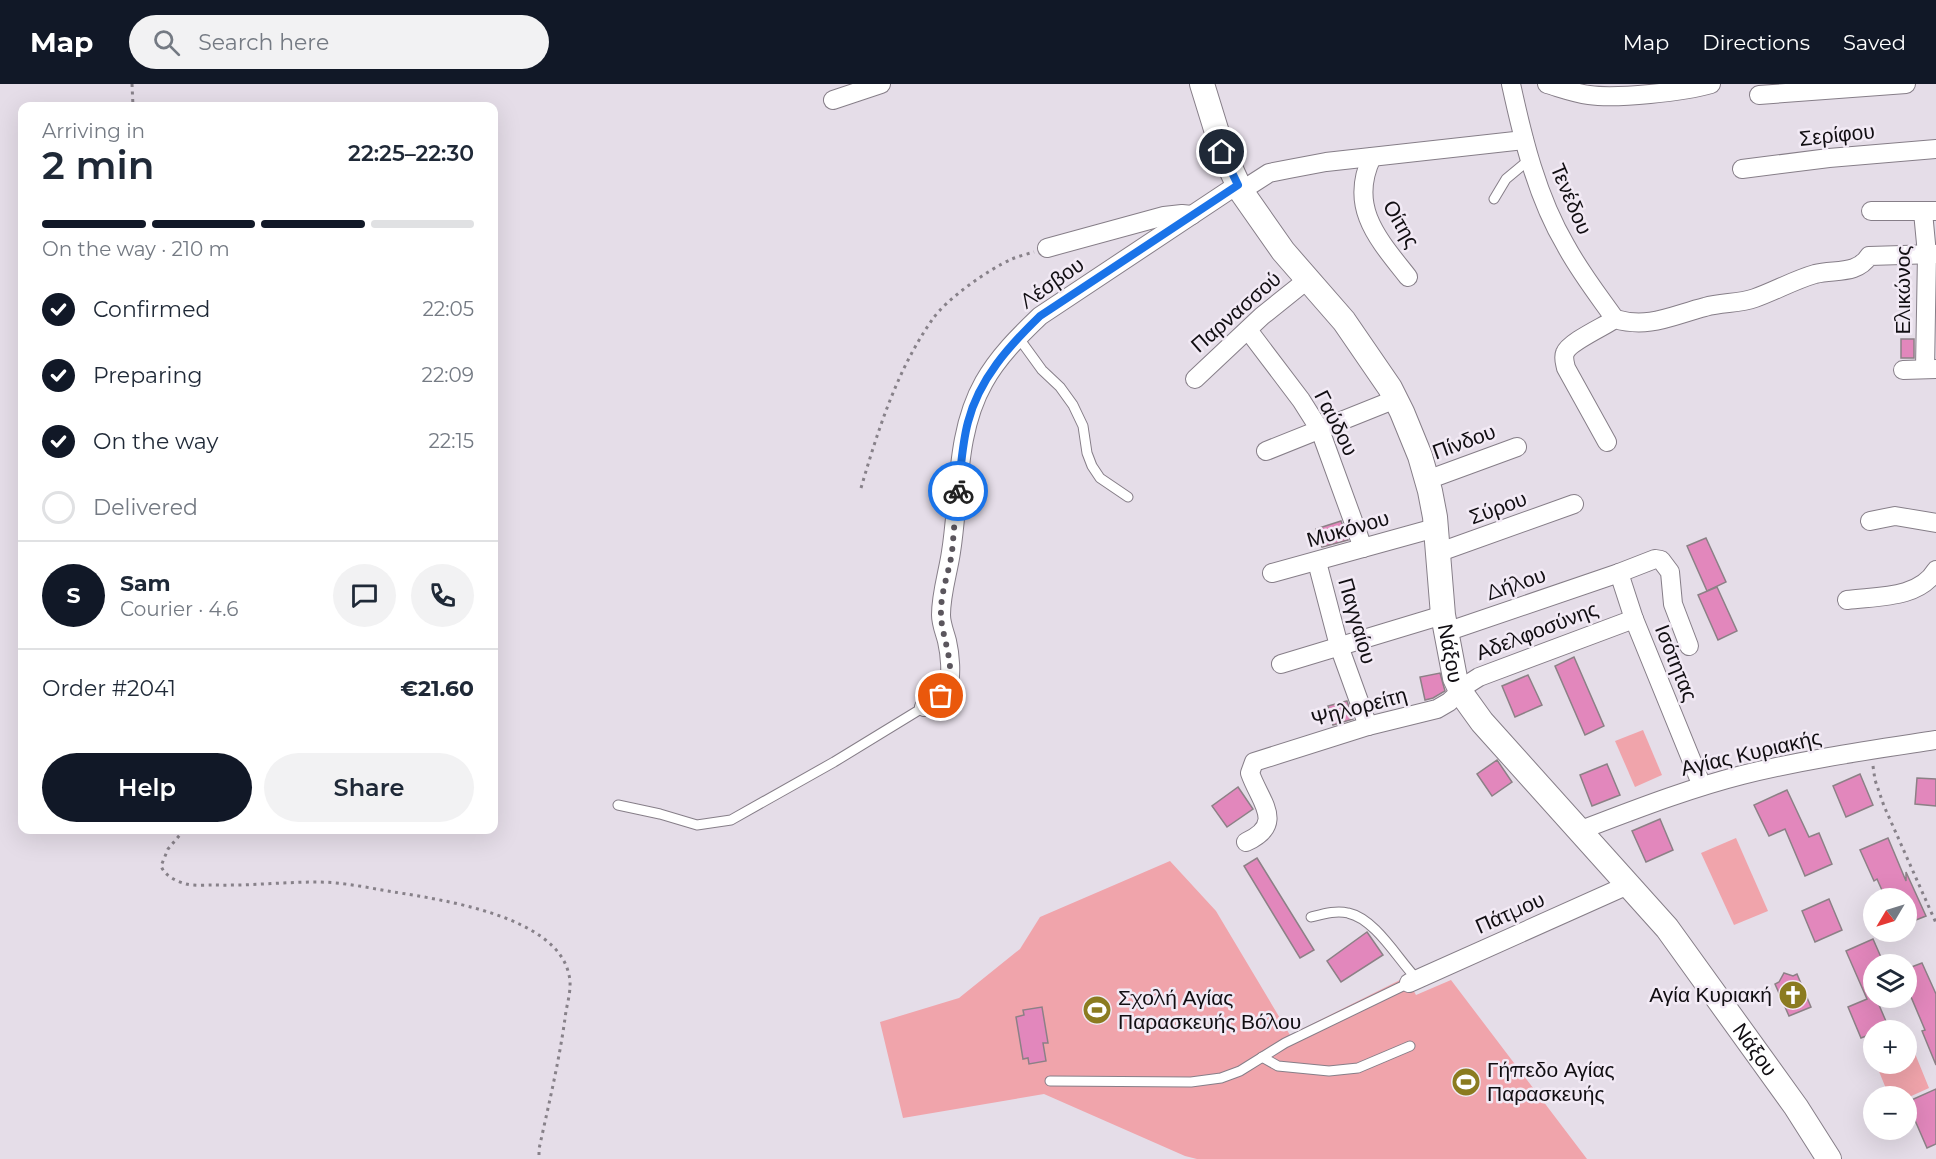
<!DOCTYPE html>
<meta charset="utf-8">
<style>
body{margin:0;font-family:Montserrat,sans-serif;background:#f2f2f3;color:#1f2937;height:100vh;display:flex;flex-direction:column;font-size:22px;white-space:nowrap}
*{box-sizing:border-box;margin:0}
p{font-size:20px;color:#747a83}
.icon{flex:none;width:33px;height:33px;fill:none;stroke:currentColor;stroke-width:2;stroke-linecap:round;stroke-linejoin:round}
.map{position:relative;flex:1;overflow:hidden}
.details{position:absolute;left:18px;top:18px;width:480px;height:732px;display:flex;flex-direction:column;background:#fff;border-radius:12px;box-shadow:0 6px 24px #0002}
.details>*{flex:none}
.needle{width:39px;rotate:232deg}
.controls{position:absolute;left:1863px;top:804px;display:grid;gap:12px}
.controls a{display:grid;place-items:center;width:54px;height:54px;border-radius:50%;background:#fff;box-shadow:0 6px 24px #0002;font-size:30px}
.pin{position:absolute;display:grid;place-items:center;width:51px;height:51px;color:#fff;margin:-26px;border:3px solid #fff;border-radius:50%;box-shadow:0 2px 6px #0007}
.courier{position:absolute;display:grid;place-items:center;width:60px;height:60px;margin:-30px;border:4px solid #1a73e8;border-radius:50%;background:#fff;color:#222;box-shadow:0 2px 8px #0007}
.headline em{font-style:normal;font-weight:600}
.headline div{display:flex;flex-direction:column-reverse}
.headline{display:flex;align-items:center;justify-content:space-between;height:102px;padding:0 24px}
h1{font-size:39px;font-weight:600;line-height:45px}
.bar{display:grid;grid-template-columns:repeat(4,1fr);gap:9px 6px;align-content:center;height:72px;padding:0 24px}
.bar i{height:8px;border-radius:4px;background:#e0e1e3}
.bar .selected{background:#111827}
.bar p{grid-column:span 4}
.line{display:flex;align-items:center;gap:15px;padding:0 24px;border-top:2px solid #e0e1e3}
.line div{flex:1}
.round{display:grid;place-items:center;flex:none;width:63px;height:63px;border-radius:32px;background:#f2f2f3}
ol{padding:0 24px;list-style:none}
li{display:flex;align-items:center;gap:18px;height:66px}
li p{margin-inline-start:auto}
li .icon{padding:6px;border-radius:50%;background:#111827;color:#fff;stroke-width:4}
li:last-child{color:#747a83}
li i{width:33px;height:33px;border:3px solid #e0e1e3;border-radius:50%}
.action{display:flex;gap:12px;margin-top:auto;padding:12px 24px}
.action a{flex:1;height:69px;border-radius:36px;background:#111827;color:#fff;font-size:24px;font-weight:600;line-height:69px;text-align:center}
.action a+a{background:#f2f2f3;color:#1f2937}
header{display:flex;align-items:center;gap:36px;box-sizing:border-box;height:84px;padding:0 30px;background:#111827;color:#fff}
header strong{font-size:28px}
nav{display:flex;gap:33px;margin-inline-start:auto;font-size:21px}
.search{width:420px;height:54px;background:#f2f2f3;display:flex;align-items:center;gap:15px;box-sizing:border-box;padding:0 21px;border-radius:33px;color:#747a83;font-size:22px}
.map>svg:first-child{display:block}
</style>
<header>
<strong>Map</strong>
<div class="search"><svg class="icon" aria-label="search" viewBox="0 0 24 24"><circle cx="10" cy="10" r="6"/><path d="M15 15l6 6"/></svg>Search here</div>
<nav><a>Map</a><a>Directions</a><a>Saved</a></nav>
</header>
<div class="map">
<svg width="1936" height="1075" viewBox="0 0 1936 1075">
<rect width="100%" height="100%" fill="#e5dde8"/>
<g fill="#f0a4ab">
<path d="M1643,646L1662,691L1635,703L1615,657Z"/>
<path d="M1736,754L1768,827L1734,841L1701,769Z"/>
<path d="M1170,777L1216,827L1290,951L1406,893L1416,911L1451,896L1587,1075H1197L1185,1072L1044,1010L903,1034L880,938L959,914L1020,865L1040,833Z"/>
<path d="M1907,950L1929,1004L1907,1014L1889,1012L1876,980H1906Z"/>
</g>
<g fill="#e287bc" stroke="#8c8086" stroke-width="1.5">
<rect x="1901" y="255" width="13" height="19"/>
<path d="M1341,437L1348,456L1322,463L1316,445Z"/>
<path d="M1706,454L1726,498L1707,507L1687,462Z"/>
<path d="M1717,503L1737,547L1718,556L1698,511Z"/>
<path d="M1574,573L1604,642L1585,651L1555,582Z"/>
<path d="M1440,589L1445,607L1433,614L1425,616L1420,593Z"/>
<path d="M1528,591L1542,621L1515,633L1502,602Z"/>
<path d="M1347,617L1353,635L1333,641L1328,622Z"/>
<path d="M1497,676L1512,698L1492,712L1477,690Z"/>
<path d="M1607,680L1620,711L1592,722L1580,691Z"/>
<path d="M1860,690L1873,721L1846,733L1833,702Z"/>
<path d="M1917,694L1936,695V722L1915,720Z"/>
<path d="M1238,703L1253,725L1227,743L1212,722Z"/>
<path d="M1787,706L1809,753L1819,749L1832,780L1805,792L1785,745L1769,752L1754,721Z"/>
<path d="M1660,735L1673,766L1646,778L1632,747Z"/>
<path d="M1888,754L1906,797V788L1926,832L1906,840V814H1882L1885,813L1877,795L1874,797L1860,766Z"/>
<path d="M1257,774L1314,866L1300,874L1244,782Z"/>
<path d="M1829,815L1842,846L1815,858L1802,827Z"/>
<path d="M1367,848L1383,871L1341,898L1327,877Z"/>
<path d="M1873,855L1884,880H1874V914H1876L1888,942L1874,946V949L1861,954L1848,923L1867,915L1846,867Z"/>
<path d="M1922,879L1936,910V981L1922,947L1925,946L1906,901V885Z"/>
<path d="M1784,889L1793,892L1797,890L1811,923L1789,932L1775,900L1779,898Z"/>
<path d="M1042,923L1048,959H1043L1046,977L1029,980L1028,974L1023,975L1016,933L1024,931L1023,926Z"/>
<path d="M1936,1005V1060L1927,1064L1907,1018Z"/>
</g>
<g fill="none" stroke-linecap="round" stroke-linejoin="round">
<g stroke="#867e88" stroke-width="11">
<g id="lane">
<path d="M1494,115L1506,95L1530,75"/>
<path d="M1018,253L1042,286L1060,303L1073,321L1083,342L1087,369L1092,382L1100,394L1128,413"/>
<path d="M618,721L660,730L697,741L731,736L834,678L924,623"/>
<path d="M1311,833C1323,830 1336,826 1348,829C1376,835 1398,876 1417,895"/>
<path d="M1262,973L1278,982L1329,987L1358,984L1410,962"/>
<path d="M1050,997L1191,998L1221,994L1240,987L1285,959L1409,899"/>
</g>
</g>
<g stroke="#867e88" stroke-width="20">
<g id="street">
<path d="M1511,0C1523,55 1537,113 1566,162C1580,188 1598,211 1615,235"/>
<path d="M1547,0C1561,4 1574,9 1589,11C1616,15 1684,8 1711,0"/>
<path d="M1759,11L1906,0"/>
<path d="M833,16L881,0"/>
<path d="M1372,73C1348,123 1378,155 1408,193"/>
<path d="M1742,85L1829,74L1936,65"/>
<path d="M1241,107L1269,89L1289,85L1326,78L1524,56"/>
<path d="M1871,127H1936"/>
<path d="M1923,128L1927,170L1925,285"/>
<path d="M1047,164L1164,132L1182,130L1192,131"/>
<path d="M1248,246L1301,316L1320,346L1363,464"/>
<path d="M1903,286L1936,285"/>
<path d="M1195,295L1262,232L1307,196"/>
<path d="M1607,358L1566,284C1565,279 1563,274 1565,269C1569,258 1605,242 1615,235C1649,245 1673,231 1705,223C1722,218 1739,220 1755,214C1775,207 1794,196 1815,190C1835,185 1857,191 1869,172L1936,170"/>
<path d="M1266,367L1396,315"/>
<path d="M1427,396L1517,363"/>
<path d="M1870,437L1895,432L1936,439"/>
<path d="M1437,469L1574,420"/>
<path d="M1317,478L1339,562L1368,642"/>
<path d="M1272,489L1435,444"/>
<path d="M1619,489L1655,475L1661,476L1670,488L1673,520L1689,562"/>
<path d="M1847,516C1876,512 1919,515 1936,486"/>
<path d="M1446,548L1619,489L1634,535L1702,702"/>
<path d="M1281,580L1443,531"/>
<path d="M924,623C932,618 944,613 948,603C952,591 950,570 947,557C945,549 941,540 941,531C941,509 948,489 951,468C960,412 955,349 984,298C998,273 1019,252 1040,232L1237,101"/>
<path d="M1581,746C1634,726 1687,705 1742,691C1806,675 1871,666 1936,656"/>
<path d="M1246,758C1286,740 1260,718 1250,689L1254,678L1368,642L1437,625L1449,618L1468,600L1479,593L1634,535"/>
<path d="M1409,899L1630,800"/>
</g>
</g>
<g stroke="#867e88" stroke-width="26">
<g id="secondary">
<path id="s1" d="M1202,0L1223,68L1241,107L1283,167L1344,237L1390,304L1402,328L1420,372L1430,407L1435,433L1443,531L1455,594L1464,613L1482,638L1667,844L1796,1023L1829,1075"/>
</g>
</g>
<g stroke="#878189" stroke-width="3" stroke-dasharray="3 4.5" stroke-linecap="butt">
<path d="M132,0L133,22"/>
<path d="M861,404C878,346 897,286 932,236C946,215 989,185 1012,175C1019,172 1027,170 1034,168"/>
<path d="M1873,682L1875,696L1884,722L1936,839"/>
<path d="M184,746L168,765L161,782C165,792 176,797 186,800C194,802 205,801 213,801C248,802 283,798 317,798C343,798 369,804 394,808C443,816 557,832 569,891C572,902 568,917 566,927C560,974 549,1019 539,1065V1075"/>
</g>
<use href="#lane" stroke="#fff" stroke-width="9"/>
<use href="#street" stroke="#fff" stroke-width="18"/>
<use href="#secondary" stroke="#fff" stroke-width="24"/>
</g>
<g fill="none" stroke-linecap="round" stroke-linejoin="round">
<path stroke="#5b565d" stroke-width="6" stroke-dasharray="0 10.8" d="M941,612C961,591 942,557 941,532C940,509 949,489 952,468C954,448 955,427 958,407"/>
<path stroke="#1a73e8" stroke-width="8" d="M958,407C961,385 962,360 968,338C979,295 1009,262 1040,232L1238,101L1222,68"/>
</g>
<defs>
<g id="church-disc" transform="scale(1.5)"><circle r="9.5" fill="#8b7b20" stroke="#f2eaf5"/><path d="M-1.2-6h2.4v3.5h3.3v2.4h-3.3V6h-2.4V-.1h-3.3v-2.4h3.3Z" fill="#fff"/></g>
<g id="stadium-disc" transform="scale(1.5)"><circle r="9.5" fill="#8b7b20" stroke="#f2eaf5"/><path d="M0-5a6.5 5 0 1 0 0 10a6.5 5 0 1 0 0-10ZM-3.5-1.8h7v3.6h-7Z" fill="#fff"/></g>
</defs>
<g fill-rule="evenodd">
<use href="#church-disc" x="1793" y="911"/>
<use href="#stadium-disc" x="1097" y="926"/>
<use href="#stadium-disc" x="1466" y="998"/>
</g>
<g text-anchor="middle" stroke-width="5" stroke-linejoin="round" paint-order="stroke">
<g font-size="21" fill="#110e12" stroke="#f2eaf5">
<text transform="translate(1837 51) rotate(-6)" y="7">Σερίφου</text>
<text transform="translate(1571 115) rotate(67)" y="7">Τενέδου</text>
<text transform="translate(1401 140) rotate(60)" y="7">Οίτης</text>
<text transform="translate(1052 199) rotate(-35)" y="7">Λέσβου</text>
<text transform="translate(1903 206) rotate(-90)" y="7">Ελικώνος</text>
<text transform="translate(1236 228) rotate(-41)" y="7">Παρνασσού</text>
<text transform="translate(1336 339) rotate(63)" y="7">Γαύδου</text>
<text transform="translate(1464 358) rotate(-20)" y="7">Πίνδου</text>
<text transform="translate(1498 424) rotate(-20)" y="7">Σύρου</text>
<text transform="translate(1348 445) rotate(-16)" y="7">Μυκόνου</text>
<text transform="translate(1516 500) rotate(-19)" y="7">Δήλου</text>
<text transform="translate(1357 537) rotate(74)" y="7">Παγγαίου</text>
<text transform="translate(1537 547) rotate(-21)" y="7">Αδελφοσύνης</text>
<text dy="7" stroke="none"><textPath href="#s1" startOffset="636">Νάξου</textPath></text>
<text transform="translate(1676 579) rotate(68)" y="7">Ισότητας</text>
<text transform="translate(1359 623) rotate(-15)" y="7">Ψηλορείτη</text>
<text transform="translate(1751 669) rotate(-13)" y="7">Αγίας Κυριακής</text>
<text transform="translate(1510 829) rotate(-24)" y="7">Πάτμου</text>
<text dy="7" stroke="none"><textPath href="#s1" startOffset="1140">Νάξου</textPath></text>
</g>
<g font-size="21" fill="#110e12" stroke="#f2eaf5" text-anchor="start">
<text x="1772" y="918" text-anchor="end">Αγία Κυριακή</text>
<text x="1118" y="921">Σχολή Αγίας<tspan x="1118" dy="24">Παρασκευής Βόλου</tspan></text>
<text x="1487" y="993">Γήπεδο Αγίας<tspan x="1487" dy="24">Παρασκευής</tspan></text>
</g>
</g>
</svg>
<div class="controls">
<a><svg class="needle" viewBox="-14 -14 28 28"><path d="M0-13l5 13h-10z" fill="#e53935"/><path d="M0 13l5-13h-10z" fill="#747a83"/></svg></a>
<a><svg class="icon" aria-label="layers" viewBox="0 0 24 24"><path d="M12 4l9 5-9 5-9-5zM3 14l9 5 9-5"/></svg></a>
<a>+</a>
<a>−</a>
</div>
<div class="pin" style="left:941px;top:612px;background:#ea580c"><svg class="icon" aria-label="bag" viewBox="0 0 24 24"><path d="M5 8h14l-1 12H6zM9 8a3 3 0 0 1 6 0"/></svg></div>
<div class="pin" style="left:1222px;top:68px;background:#1f2937"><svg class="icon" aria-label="home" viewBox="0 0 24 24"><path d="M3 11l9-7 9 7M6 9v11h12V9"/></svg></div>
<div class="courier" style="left:958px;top:407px"><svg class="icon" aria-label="bike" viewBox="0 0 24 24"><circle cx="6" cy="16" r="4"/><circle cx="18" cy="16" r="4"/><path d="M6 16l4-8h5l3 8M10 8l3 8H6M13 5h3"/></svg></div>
<section class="details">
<div class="headline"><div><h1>2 min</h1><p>Arriving in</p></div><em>22:25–22:30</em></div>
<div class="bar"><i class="selected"></i><i class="selected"></i><i class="selected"></i><i></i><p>On the way · 210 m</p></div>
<ol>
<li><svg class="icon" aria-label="check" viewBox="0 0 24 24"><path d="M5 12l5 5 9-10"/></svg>Confirmed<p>22:05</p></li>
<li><svg class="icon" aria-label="check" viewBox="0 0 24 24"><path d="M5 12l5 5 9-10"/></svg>Preparing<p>22:09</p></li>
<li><svg class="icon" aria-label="check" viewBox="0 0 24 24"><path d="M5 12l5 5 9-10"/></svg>On the way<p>22:15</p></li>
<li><i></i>Delivered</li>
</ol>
<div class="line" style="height:108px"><b class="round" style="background:#111827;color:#fff">S</b><div><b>Sam</b><p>Courier · 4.6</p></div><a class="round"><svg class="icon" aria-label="chat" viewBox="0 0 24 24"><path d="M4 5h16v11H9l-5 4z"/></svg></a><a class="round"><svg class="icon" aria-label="phone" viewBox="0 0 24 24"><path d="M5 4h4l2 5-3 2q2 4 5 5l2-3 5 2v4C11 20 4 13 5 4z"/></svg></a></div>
<div class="line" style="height:78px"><div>Order #2041</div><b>€21.60</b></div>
<div class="action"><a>Help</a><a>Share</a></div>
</section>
</div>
